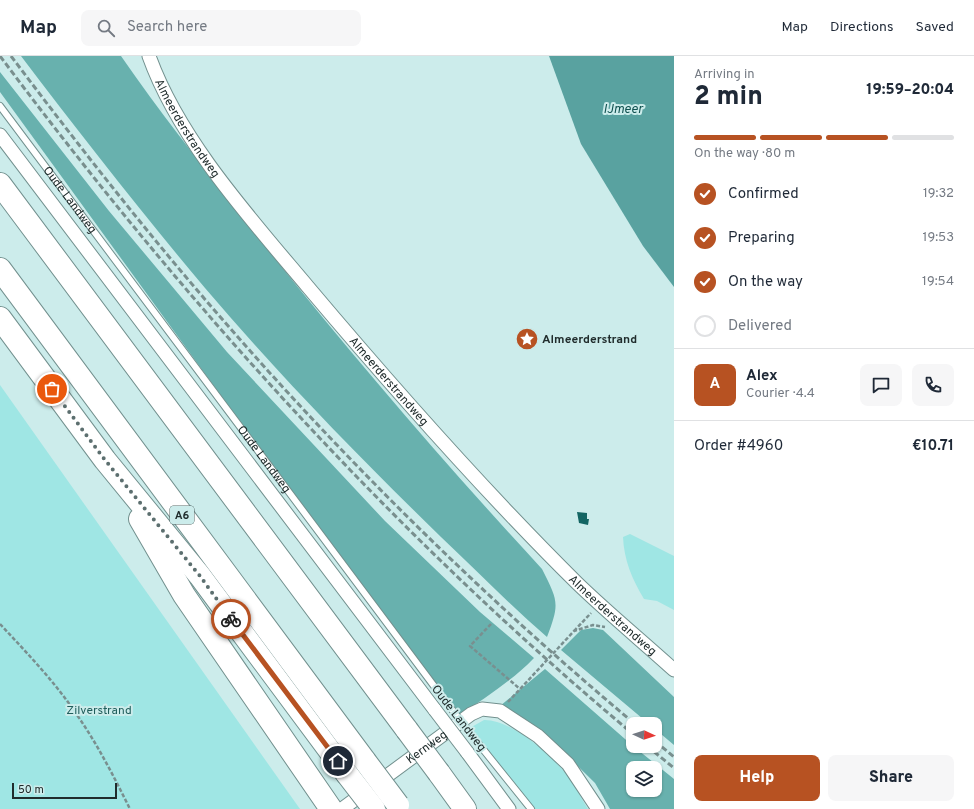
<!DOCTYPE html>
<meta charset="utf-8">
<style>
body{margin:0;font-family:Overpass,sans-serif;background:#f6f6f7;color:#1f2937;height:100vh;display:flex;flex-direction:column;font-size:15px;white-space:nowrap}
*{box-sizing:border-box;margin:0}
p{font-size:13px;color:#747a83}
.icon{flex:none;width:22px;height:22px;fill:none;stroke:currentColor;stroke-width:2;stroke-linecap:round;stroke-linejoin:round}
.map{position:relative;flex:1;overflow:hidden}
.side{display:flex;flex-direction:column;background:#fff;width:300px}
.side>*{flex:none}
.needle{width:26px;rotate:93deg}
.tools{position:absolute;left:626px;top:661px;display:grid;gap:8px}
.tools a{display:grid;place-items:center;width:36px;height:36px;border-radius:8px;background:#fff;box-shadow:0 1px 3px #0004;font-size:20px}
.scale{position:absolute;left:12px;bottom:10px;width:105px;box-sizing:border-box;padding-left:4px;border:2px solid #202c2c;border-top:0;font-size:11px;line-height:14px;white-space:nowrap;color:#202c2c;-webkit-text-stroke:3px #cceceb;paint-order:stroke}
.pin{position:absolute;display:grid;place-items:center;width:34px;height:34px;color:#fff;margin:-17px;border:2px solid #fff;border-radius:50%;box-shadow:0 1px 4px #0007}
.courier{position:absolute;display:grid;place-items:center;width:40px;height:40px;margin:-20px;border:3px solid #b75222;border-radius:50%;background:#fff;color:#222;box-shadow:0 1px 5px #0007}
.summary em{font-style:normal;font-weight:800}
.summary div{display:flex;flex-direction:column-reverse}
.summary{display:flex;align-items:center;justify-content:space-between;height:68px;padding:0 20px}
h1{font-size:26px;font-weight:800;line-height:30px}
.bar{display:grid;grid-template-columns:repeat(4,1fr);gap:6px 4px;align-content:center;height:48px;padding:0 20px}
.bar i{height:5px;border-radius:3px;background:#e0e1e3}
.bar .active{background:#b75222}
.bar p{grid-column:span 4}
.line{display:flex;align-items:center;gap:10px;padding:0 20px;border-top:1px solid #e0e1e3}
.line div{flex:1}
.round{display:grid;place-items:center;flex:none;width:42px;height:42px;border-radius:8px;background:#f6f6f7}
ol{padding:0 20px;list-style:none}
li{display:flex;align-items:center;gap:12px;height:44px}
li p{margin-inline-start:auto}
li .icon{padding:4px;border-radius:50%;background:#b75222;color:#fff;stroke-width:4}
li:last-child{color:#747a83}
li i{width:22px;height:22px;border:2px solid #e0e1e3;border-radius:50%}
.button{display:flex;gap:8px;margin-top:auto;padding:8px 20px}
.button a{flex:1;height:46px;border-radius:8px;background:#b75222;color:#fff;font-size:16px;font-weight:800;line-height:46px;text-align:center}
.button a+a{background:#f6f6f7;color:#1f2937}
header{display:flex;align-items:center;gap:24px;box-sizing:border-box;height:56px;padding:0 20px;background:#fff;border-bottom:1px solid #e0e1e3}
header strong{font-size:19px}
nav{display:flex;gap:22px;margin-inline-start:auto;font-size:14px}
.search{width:280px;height:36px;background:#f6f6f7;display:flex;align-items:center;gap:10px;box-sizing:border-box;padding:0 14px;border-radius:8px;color:#747a83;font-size:15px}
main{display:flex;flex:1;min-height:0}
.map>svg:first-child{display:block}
</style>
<header>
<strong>Map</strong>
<div class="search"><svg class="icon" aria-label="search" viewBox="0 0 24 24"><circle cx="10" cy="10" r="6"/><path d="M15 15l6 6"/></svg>Search here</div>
<nav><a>Map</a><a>Directions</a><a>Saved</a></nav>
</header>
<main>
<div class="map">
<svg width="674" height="753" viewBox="0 0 674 753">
<rect width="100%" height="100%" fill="#cceceb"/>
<g fill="#9fe6e4">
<path d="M0,329L300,753H0Z"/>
<path d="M630,478L674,500V554L657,545L644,543C632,523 624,504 623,481Z"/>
<path d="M484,664C510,663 551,698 567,719C575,729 581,742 588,753H531L468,673Z"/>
</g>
<g fill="#68b1ae" fill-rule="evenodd">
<path d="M21,0H121C158,54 199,105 239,157C335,280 436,398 542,513C558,545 560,547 547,581C510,549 476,514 441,481C359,401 279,319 205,232C141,156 81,79 21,0Z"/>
<path d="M0,16L109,155L227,296L385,465L480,556L534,602C512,625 484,642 459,660L267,403L0,36Z"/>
<path d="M593,572L603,574L674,641V689L655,673V668H649L561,594L581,574Z"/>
<path d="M545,613L633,690L674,723V753H610L595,727L543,676L500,650ZM633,712H655V734H633Z"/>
</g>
<path fill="#59a2a0" d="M549,0H674V231L643,190L581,88Z"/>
<path fill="#136563" d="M577,456L587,457V463H589L588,469L579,467Z"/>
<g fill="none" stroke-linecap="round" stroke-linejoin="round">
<g stroke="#72908e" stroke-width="8">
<g id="service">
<path id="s1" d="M0,50L446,646"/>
<path d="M478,687L531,753"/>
</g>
</g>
<g stroke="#72908e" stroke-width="15">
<g id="minor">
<path id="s2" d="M149,0C179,84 251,163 308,231C394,333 482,433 577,527C608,557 642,585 674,614"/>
<path d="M0,79L435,654"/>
<path d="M467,696L509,753"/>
<path id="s3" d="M342,753L471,658L482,653L500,655L538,680L568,708L598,753"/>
</g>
</g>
<g stroke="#72908e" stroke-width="24">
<g id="motorway">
<path d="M0,128L407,674"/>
<path d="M0,213L365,705"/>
<path d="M0,262L105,404L200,520L347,718"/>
<path d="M140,463L184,539L331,753"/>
<path d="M439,717L465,753"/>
</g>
</g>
<g stroke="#798f8f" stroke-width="2.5" stroke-dasharray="4 2" stroke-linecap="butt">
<path d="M0,568C27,597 55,626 77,659C98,689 114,721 130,753"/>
<path d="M491,568L470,590L520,633"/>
<path d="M574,575L591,557"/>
<path d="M508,646L574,575L593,569L605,571"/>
</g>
<use href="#service" stroke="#fff" stroke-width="6"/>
<use href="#minor" stroke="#fff" stroke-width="13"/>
<use href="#motorway" stroke="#fff" stroke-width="22"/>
<g stroke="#798f8e" stroke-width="3" stroke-dasharray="6 3" stroke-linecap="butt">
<path d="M0,0C186,249 395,479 633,678"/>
<path d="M11,0C75,85 140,168 209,248C339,399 482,540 635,668"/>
<path d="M655,685L674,701"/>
<path d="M647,690L674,712"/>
</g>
<g stroke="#72908e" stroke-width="8" stroke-linecap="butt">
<path id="service-bridge" d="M446,646L478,687"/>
</g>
<g stroke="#72908e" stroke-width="15" stroke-linecap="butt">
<path id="minor-bridge" d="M435,654L467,696"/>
</g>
<g stroke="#72908e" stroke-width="24" stroke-linecap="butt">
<g id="motorway-bridge">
<path d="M407,674L439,717"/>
<path d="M365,705L398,749"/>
<path d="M347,718L374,753"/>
</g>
</g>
<use href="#service-bridge" stroke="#fff" stroke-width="6"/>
<use href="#minor-bridge" stroke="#fff" stroke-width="13"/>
<use href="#motorway-bridge" stroke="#fff" stroke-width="22"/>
</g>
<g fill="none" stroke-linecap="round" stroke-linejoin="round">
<path stroke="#5c6f6f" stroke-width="4" stroke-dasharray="0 7.2" d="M52,333L105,404L200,520L231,563"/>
<path stroke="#b75222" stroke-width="5" d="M231,563L338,705"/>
</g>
<defs>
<g id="sight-disc" transform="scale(1.15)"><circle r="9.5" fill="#b75222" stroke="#cceceb"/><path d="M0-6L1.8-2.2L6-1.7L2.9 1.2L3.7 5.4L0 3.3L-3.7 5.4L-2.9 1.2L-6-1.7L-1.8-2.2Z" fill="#fff"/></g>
</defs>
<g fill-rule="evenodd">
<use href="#sight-disc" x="527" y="283"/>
</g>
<g text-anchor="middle" stroke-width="4" stroke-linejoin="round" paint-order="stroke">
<rect fill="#cceceb" stroke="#546665" stroke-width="1" x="170" y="450" width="24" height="18" rx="3"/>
<g font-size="11" font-weight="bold" fill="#202c2c">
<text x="182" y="463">A6</text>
</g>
<g font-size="12" fill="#202c2c" stroke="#cceceb">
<text dy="4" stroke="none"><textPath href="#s2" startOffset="82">Almeerderstrandweg</textPath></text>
<text dy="4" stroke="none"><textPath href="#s1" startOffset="117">Oude Landweg</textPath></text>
<text dy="4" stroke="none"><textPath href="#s2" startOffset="406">Almeerderstrandweg</textPath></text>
<text dy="4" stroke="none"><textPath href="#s1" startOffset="441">Oude Landweg</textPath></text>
<text dy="4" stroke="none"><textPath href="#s2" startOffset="730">Almeerderstrandweg</textPath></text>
<text transform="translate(459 662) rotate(52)" y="4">Oude Landweg</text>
<text dy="4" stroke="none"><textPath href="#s3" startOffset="105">Kernweg</textPath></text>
</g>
<g font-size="12" font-weight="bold" fill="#202c2c" stroke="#cceceb" text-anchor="start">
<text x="542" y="287">Almeerderstrand</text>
</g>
<g font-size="12" fill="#205e5c" stroke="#cceceb">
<text x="99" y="658">Zilverstrand</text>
</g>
<g font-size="13" font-style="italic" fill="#105150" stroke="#cceceb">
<text x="623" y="57">IJmeer</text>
</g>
</g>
</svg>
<div class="tools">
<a><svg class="needle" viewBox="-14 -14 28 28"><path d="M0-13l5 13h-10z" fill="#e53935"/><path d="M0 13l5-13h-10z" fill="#747a83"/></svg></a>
<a><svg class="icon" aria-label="layers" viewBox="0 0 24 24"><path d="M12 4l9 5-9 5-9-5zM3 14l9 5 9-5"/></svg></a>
</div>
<div class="scale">50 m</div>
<div class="pin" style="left:52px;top:333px;background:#ea580c"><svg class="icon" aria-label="bag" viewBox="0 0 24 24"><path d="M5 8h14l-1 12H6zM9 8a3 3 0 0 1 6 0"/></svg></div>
<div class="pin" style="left:338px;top:705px;background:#1f2937"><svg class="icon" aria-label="home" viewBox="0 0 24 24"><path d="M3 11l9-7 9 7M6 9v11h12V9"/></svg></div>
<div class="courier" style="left:231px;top:563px"><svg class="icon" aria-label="bike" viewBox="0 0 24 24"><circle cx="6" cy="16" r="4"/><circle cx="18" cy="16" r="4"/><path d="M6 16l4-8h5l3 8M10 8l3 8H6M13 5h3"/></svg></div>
</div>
<section class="side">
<div class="summary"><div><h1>2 min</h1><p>Arriving in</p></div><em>19:59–20:04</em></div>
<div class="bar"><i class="active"></i><i class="active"></i><i class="active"></i><i></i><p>On the way · 80 m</p></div>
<ol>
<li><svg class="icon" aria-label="check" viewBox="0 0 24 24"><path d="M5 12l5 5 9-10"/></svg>Confirmed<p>19:32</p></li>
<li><svg class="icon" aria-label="check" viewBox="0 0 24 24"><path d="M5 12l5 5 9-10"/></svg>Preparing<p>19:53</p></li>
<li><svg class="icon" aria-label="check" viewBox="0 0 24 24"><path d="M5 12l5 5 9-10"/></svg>On the way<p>19:54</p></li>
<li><i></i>Delivered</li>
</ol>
<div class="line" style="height:72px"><b class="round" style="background:#b75222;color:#fff">A</b><div><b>Alex</b><p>Courier · 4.4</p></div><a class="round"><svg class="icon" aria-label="chat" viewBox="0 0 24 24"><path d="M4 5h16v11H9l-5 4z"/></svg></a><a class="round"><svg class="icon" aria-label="phone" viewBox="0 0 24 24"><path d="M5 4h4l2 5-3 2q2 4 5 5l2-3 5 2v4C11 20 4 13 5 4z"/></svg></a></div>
<div class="line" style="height:52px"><div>Order #4960</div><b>€10.71</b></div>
<div class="button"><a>Help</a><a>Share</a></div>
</section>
</main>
